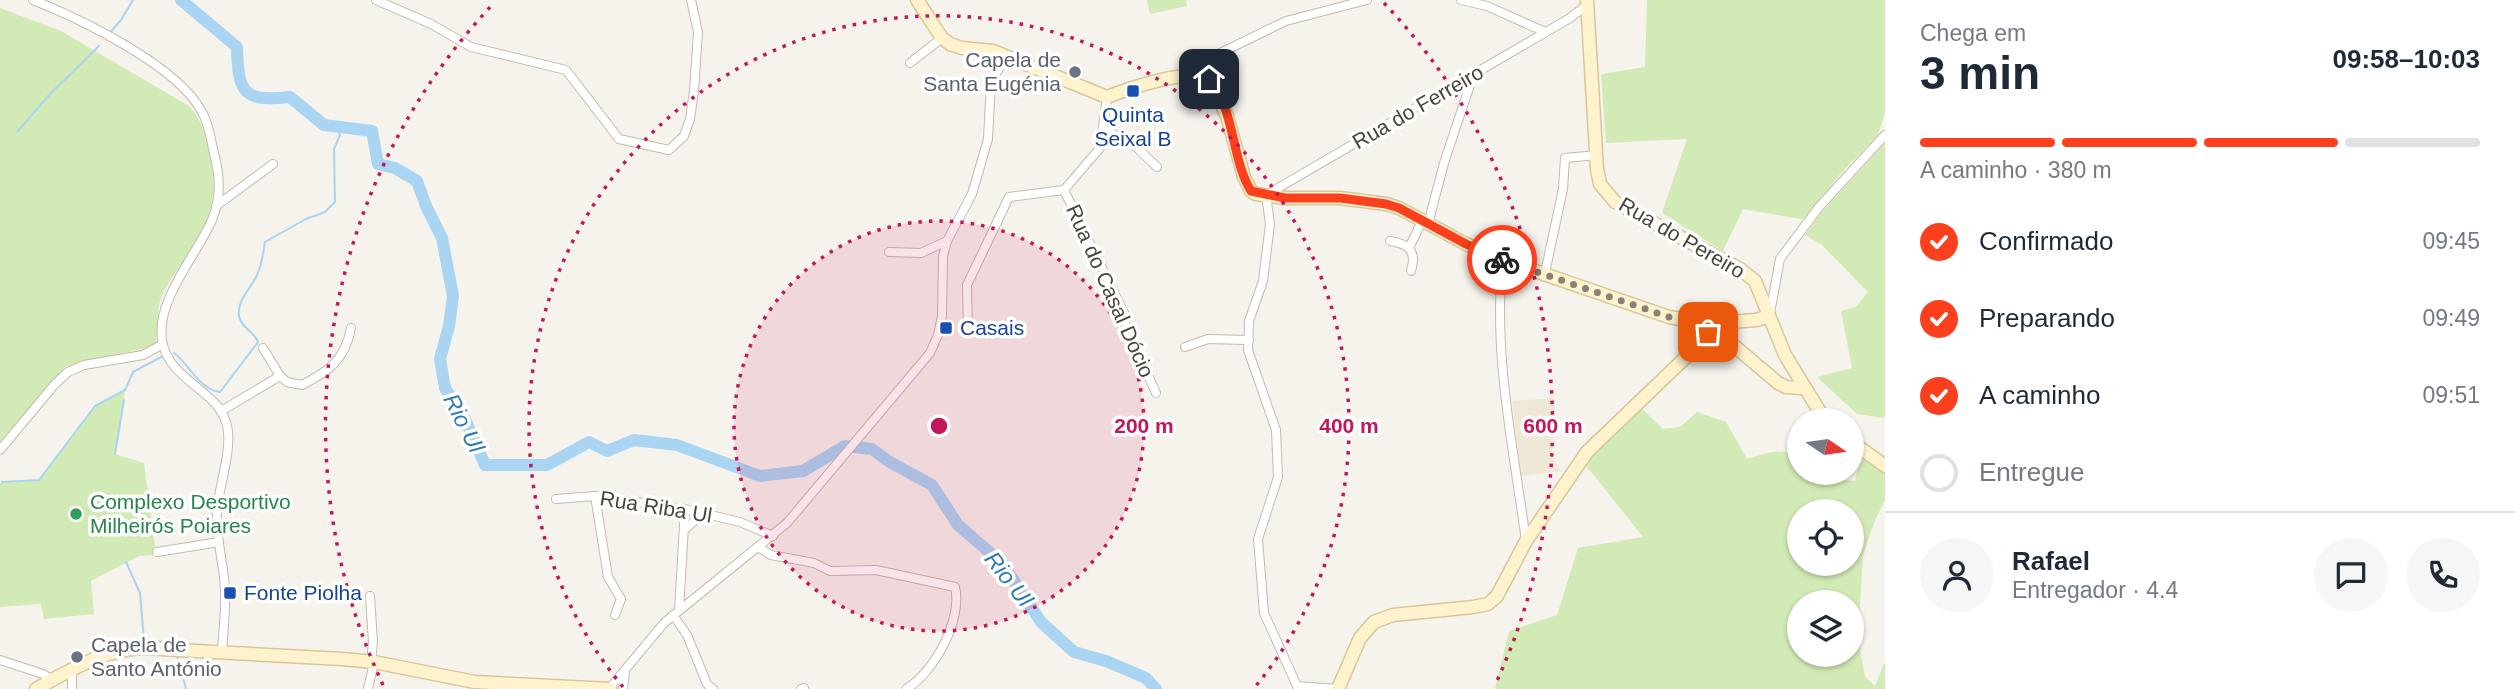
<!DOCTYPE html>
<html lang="pt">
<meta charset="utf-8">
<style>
body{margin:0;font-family:Arial,sans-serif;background:#f6f6f7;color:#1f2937;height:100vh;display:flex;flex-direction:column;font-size:26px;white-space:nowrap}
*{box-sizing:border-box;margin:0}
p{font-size:23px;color:#747a83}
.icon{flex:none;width:38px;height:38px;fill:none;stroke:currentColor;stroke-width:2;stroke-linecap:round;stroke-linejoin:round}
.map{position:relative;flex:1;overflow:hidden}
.sheet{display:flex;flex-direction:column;background:#fff;width:630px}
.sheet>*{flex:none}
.needle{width:46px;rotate:103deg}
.tools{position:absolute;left:1787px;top:408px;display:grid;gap:14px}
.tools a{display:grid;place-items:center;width:77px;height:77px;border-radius:50%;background:#fff;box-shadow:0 2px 5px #0004;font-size:35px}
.pin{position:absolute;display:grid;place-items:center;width:60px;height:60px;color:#fff;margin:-30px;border-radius:14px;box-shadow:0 4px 10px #0006}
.courier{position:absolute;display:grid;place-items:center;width:70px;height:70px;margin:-35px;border:5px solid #fc3f1d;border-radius:50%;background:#fff;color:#222;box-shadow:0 2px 9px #0007}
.head em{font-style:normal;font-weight:600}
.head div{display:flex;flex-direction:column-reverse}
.head{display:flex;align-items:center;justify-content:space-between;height:119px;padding:0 35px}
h1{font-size:46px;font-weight:600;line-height:52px}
.bar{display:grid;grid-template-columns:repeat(4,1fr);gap:10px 7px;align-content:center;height:84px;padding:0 35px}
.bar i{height:9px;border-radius:5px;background:#e0e1e3}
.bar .current{background:#fc3f1d}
.bar p{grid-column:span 4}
.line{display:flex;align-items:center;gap:18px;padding:0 35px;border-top:2px solid #e0e1e3}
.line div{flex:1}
.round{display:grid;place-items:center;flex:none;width:74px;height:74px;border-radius:37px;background:#f6f6f7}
ol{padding:0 35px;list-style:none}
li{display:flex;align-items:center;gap:21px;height:77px}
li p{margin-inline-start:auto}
li .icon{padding:7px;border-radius:50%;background:#fc3f1d;color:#fff;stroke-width:4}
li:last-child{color:#747a83}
li i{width:38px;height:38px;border:4px solid #e0e1e3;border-radius:50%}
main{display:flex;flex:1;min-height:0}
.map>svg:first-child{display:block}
</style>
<main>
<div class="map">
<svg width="1885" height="689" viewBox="0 0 1885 689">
<rect width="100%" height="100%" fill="#f6f3ec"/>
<path fill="#efe8d6" d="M1555,398L1551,456L1561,471L1521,476L1512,401Z"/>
<g fill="#d2eab5" fill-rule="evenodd">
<path d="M1147,0H1186L1187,6L1150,14Z"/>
<path d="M1647,0H1885V113L1878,135L1842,172L1805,218L1801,219L1743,209L1723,251L1662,213L1687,139L1606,143L1601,74L1645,67Z"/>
<path d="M0,8L61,31L189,106C201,119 205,133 209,150C218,186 214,216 194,248C183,265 168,279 161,298C155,313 161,331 154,346L65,367L0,445Z"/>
<path d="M1885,143V418L1857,414L1817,377L1852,368L1841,311L1856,307L1868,292L1822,245L1805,235L1822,212Z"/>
<path d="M125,390L115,454L144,463L156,555L139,556L91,581L94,614L44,619L41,604L0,607V483L39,480L95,406Z"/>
<path d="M1640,407L1663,429L1680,427L1697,412L1726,422L1747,459C1765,454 1784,445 1799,459V472L1810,473L1812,481L1825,479L1855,481L1861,455L1885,471V500L1875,520L1863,555L1858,639L1865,677L1875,686L1885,662V689H1495L1509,631L1557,615L1578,548L1643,537L1584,463ZM1799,511H1852V564H1799ZM1799,602H1852V654H1799Z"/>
</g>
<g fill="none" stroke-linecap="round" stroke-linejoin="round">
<g stroke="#a9d4f2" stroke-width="2">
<path d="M109,34L121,20L133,0"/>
<path d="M17,132L50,94L99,46"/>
<path d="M174,353C189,364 200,390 220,392L258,342C254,331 241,328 239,316C237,299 251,289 257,275C262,264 263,254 265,242L306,219L325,212L335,202L334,149L340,135L336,127"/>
<path d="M115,454L124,400"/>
<path d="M2,482L39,480L95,406L125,390L133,372L163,356"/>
<path d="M126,562L140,593L144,640L173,643"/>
<path d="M177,656L186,689"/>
</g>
<path stroke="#a9d4f2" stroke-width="12" d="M181,0L237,47C238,93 243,102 290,97L324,125L372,131L378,164L395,168L417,181L426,206L442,238L453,296L449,326L440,359L445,388L464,417L485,465H547L589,442L607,451L634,440L677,445L760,476L803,471L845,446L872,449L888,461L932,485L958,525L1003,564L1041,622L1074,652L1106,661L1146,678L1156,689"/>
<g stroke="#c2bbae" stroke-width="10">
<g id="street">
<path d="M33,0C81,19 178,66 202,112C209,124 211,140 214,153C220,175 221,199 212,220C196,256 156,300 162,340C168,380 216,389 226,422C234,446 219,485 217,510C215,537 224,563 225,589C226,610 223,632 222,653"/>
<path d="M376,0L431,24L471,47L566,70L619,139L669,150L684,136L690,119L694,91L698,32L691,0"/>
<path d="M1461,0L1487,6L1545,32"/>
<path d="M910,63L942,38"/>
<path d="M1213,83L1210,58L1286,21L1367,0"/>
<path d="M1103,129L1132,143L1157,167"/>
<path d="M1064,190L1124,313L1125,324L1156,393"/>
<path d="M216,206L273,164"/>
<path d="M1428,224L1444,163L1474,73"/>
<path d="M1390,241C1409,244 1417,251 1411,271"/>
<path d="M1409,248L1422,221"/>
<path d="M889,252L921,253L947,241"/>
<path d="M1503,260C1492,351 1514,451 1526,541"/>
<path d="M1545,273L1563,189L1565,158L1597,155"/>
<path d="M1770,313L1780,259L1819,207L1885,135"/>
<path d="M968,331L967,285L1009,197L1064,190L1100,148L1107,97"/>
<path d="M1185,347L1208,339L1249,340"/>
<path d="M263,348L280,376"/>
<path d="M221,411L280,376L287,382L302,385C329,371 345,360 351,328"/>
<path d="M0,450L55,384L68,372L84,365L143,355L163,344"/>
<path d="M595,496L608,577L621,599L615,615"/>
<path d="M556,499L595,496L685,509L740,522L773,536"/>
<path d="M684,530L704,513"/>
<path d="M758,547L771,555L814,563L830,571L876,570L955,587C963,619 934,673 906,689"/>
<path d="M157,552L219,542"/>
<path d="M370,596L373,642L371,662"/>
<path d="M679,610L685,509"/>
<path d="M673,615L687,635L707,684L713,689"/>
<path d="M0,660L43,674L52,680"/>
<path d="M72,670V689"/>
<path d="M368,689L374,662"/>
<path d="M609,689L664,623L787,523L930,353L938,335L942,316L943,256L947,241L972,194L988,139L991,81L1007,56"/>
<path d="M623,689L625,671"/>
<path d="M801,689L804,688"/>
<path d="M1338,689L1297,686L1264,613L1258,539L1278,477L1276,430L1248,350L1249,321L1263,281L1270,224L1266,195L1570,18L1588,4"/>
</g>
</g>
<g stroke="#d6c79b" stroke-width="15">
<g id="secondary">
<path d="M917,0L942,38L950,44L962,48L993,51L1107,97C1130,88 1187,68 1209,79L1227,116L1244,177L1251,191L1256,194L1285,198H1340L1386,204L1399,208L1466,244L1503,260L1669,317L1709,324"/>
<path d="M1587,0L1597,169L1600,184L1615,202L1740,269L1755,281L1785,355L1825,420"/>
<path d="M1719,323L1756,320L1769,316"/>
<path d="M1719,333L1778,383L1786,387L1803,388"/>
<path d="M1852,442L1885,466"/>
<path d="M36,689C70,670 103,650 142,648L342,659L374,662L475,682L610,689"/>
<path d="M1338,689L1360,638L1374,622L1393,615L1473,607L1488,604L1497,596L1526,541L1587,452L1710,334"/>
</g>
</g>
<use href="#street" stroke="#fff" stroke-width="8"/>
<use href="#secondary" stroke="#fff3cd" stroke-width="12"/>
</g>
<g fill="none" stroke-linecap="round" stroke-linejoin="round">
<path stroke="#878178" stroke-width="7" stroke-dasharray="0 12.6" d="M1502,260L1669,317L1709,324L1708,332"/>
<path stroke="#fc3f1d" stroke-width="9" d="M1209,79C1235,108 1231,159 1251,191L1285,198H1340L1386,204L1399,208L1466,244L1502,260"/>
</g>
<circle cx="939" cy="426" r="205" fill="#c2185b" fill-opacity=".12"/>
<g fill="none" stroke="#c2185b" stroke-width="3.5" stroke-dasharray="3.5 7">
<circle cx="939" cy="426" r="205"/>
<path d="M623 687A410 410 0 1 1 1255 687"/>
<path d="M383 685A614 614 0 0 1 494 3M1384 3A614 614 0 0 1 1495 685"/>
</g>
<g fill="#6b7280" stroke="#fff" stroke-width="2.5">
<circle cx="1075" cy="72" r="7"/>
<circle cx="77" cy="657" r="7"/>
</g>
<g fill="#1a4fb4" stroke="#fff" stroke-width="2.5">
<rect x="1126" y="84" width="14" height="14" rx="3.5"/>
<rect x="939" y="321" width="14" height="14" rx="3.5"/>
<rect x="223" y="586" width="14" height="14" rx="3.5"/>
</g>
<circle fill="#2e9e5b" stroke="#fff" stroke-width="2.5" cx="76" cy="514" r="7"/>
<g text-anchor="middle" stroke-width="7" stroke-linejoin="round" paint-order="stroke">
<g font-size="21" fill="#5b616d" stroke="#fff" text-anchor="end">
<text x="1061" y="67">Capela de<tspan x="1061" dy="24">Santa Eugénia</tspan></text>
<text x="91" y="652" text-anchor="start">Capela de<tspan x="91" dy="24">Santo António</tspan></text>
</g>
<g font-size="21" fill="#4b4439" stroke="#fff">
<text transform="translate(1418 107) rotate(-30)" y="7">Rua do Ferreiro</text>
<text transform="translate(1682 238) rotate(30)" y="7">Rua do Pereiro</text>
<text transform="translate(1110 291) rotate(66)" y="7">Rua do Casal Dócio</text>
<text transform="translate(656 507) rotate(9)" y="7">Rua Riba Ul</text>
</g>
<g font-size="21" fill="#164399" stroke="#fff" text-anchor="start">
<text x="1133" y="122" text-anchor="middle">Quinta<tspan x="1133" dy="24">Seixal B</tspan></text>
<text x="960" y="335">Casais</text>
<text x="244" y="600">Fonte Piolha</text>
</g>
<g font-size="21" fill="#27864d" stroke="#fff" text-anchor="start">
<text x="90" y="509">Complexo Desportivo<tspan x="90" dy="24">Milheirós Poiares</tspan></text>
</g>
<g font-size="23" font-style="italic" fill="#2e7ab2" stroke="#fff">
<text transform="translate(464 423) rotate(63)" y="8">Rio Ul</text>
<text transform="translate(1009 579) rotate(52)" y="8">Rio Ul</text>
</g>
</g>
<circle cx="939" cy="426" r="10" fill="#c2185b" stroke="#fff" stroke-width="3.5"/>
<g font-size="21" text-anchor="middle" font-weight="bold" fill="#c2185b" stroke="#fff" stroke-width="7" stroke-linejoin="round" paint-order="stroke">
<text x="1144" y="433">200 m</text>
<text x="1349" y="433">400 m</text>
<text x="1553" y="433">600 m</text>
</g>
</svg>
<div class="tools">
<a><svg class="needle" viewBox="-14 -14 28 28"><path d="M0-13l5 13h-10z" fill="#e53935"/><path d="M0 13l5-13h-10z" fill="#747a83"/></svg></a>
<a><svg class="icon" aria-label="locate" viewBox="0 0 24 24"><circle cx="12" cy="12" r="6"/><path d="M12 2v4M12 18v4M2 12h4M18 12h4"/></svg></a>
<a><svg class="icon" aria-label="layers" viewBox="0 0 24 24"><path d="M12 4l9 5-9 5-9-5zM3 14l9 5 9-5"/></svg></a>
</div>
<div class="pin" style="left:1708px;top:332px;background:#ea580c"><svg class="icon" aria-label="bag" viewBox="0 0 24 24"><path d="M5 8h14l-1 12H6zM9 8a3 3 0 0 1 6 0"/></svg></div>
<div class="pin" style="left:1209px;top:79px;background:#1f2937"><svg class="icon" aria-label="home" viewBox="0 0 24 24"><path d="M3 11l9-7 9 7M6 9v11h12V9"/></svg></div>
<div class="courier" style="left:1502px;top:260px"><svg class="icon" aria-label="bike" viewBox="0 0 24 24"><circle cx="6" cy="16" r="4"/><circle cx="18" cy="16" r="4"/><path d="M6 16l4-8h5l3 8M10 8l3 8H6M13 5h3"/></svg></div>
</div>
<section class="sheet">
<div class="head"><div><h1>3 min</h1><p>Chega em</p></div><em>09:58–10:03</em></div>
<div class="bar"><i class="current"></i><i class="current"></i><i class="current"></i><i></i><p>A caminho · 380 m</p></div>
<ol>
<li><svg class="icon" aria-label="check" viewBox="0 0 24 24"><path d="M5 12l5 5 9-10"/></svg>Confirmado<p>09:45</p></li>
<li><svg class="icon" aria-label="check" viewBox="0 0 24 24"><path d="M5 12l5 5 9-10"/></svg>Preparando<p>09:49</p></li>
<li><svg class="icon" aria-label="check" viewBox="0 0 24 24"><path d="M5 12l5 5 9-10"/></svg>A caminho<p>09:51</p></li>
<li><i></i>Entregue</li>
</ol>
<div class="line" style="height:126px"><a class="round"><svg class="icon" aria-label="person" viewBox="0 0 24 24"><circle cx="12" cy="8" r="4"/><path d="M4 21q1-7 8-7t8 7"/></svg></a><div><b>Rafael</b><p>Entregador · 4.4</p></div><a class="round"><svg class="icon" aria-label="chat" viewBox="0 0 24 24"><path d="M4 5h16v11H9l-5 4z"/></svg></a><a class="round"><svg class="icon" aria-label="phone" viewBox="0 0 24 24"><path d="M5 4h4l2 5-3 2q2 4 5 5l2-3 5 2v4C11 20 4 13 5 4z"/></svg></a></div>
</section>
</main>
